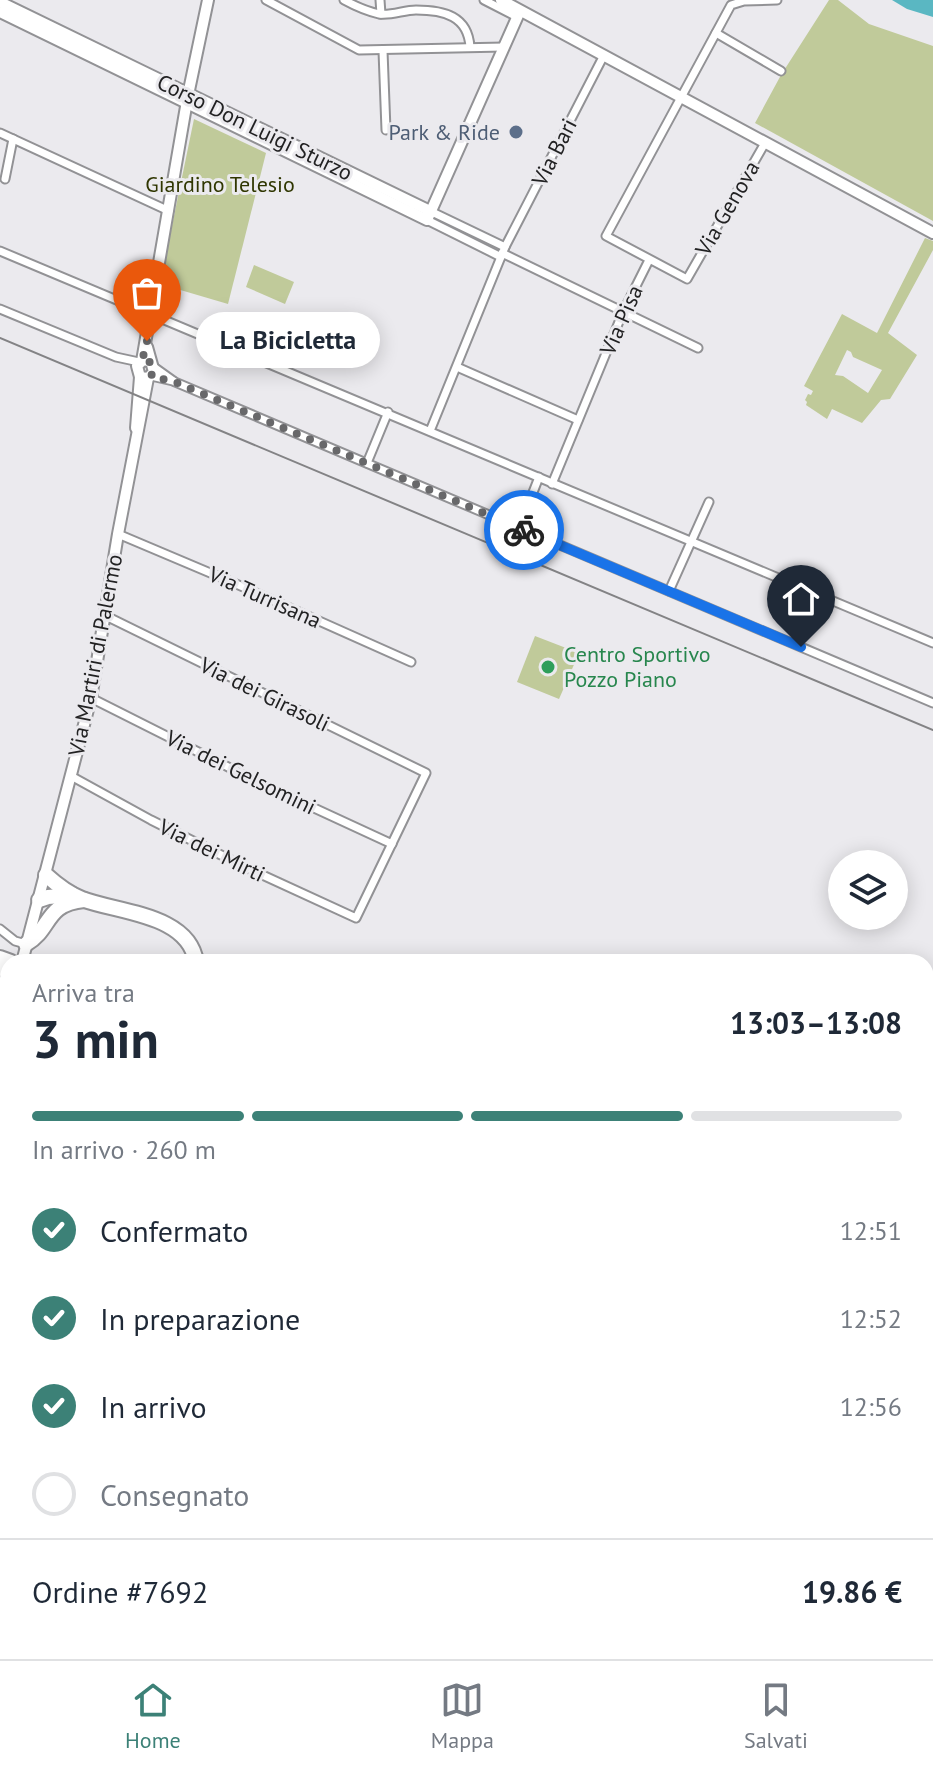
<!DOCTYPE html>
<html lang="it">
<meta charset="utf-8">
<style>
body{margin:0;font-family:"PT Sans",sans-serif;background:#f6f6f7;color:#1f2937;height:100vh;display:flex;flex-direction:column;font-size:30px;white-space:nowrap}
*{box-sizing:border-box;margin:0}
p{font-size:26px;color:#747a83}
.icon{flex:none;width:44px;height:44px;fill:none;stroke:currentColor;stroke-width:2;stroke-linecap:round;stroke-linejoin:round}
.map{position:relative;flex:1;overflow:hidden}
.side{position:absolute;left:0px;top:954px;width:934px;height:706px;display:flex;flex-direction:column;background:#fff;border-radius:24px 24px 0 0;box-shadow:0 4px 20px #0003}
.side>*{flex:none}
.buttons{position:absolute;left:828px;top:850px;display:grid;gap:16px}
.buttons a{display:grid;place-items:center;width:80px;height:80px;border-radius:50%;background:#fff;box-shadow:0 4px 20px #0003;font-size:40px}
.pin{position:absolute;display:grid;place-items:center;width:68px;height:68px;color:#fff;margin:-82px -34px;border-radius:50% 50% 50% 0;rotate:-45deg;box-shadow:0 0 8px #0007}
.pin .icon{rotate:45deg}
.courier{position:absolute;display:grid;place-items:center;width:80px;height:80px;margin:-40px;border:6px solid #1a73e8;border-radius:50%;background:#fff;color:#222;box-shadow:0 2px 10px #0007}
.bubble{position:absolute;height:56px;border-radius:28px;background:#fff;box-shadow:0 4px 20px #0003;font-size:26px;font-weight:700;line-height:56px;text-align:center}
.overview em{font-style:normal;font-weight:700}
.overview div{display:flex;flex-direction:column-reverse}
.overview{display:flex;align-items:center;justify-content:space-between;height:136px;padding:0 32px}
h1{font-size:52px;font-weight:700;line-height:60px}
.bar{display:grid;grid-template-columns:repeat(4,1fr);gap:12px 8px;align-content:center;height:96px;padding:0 32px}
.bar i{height:10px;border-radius:6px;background:#e0e1e3}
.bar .selected{background:#3c8177}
.bar p{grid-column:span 4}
.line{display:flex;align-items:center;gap:20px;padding:0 32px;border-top:2px solid #e0e1e3}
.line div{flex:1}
ol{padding:0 32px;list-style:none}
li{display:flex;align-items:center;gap:24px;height:88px}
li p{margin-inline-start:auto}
li .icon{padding:8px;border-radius:50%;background:#3c8177;color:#fff;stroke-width:4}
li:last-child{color:#747a83}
li i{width:44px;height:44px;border:4px solid #e0e1e3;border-radius:50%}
.tabs{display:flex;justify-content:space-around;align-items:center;height:112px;border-top:2px solid #e0e1e3;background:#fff;font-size:22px;color:#747a83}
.tabs a{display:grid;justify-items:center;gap:4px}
.tabs .selected{color:#3c8177}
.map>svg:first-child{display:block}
</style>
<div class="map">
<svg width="933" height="1659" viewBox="0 0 933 1659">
<rect width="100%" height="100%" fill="#ebeaee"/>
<g fill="#c0ca9a" fill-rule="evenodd">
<path d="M829,0H838L869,24L933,46V221L755,123L781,75Z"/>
<path d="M194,119L266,153L228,304L160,284Z"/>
<path d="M925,238L933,241V250L888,333L917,355L890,399L881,400L862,423L832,409L827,419L806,405L807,402L805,400L808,394L811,395L813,391L804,386L842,314L877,333ZM847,350L851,352L853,357L882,370L868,393L843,376L835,375Z"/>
<path d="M254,265L294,282L285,304L246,287Z"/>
<path d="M535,636L579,653L559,699L517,682Z"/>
</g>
<path fill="#5ab7c2" d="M892,0H933V17L907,9Z"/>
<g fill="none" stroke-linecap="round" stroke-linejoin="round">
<g stroke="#929295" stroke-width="11">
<g id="street">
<path d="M266,0L359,50L504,47"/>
<path d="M344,0C355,6 366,11 379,14C391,16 404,10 416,10C444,10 468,16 470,47"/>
<path d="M380,0L381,14"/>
<path d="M484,0L517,17"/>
<path d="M716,33L781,71"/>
<path d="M383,51L386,130"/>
<path d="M0,133L169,211"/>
<path d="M765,143L687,279L606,236L731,5L744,1L777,0"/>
<path d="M5,179L13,139"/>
<path d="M430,211L505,247"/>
<path d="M427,220L501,257"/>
<path d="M0,251L933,643"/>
<path d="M502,253L698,348"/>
<path d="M0,309L116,357L139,362"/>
<path d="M154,367L175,382L933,703"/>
<path d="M457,367L578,420"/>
<path d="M151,376L173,381"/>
<path d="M430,431L505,247L603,57"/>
<path d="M367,463L388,412"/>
<path d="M552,484L623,312L649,260"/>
<path d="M519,528L539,477"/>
<path d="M118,534L234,583L411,662"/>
<path d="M669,591L709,502"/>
<path d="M91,698L260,783L392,844"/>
<path d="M71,776L151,820L245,867L356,918L426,773L104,615"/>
<path d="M0,929L15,941L26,944"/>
<path d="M926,1218L933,1219"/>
<path d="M926,1333L933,1335"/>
<path d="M467,1652L472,1659"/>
</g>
</g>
<g stroke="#929295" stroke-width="14">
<g id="secondary">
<path d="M501,0L933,233"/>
<path d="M0,2L430,211"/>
<path d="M0,12L427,220L520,11"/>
<path d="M147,347L154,372L148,378L140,377L137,366L143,360L149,361"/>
<path d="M142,361L188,95L208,0"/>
<path d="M136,428L140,377"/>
<path d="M22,962L91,698L118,534L148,378"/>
<path d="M0,1054L8,1019"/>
</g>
</g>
<g stroke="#929295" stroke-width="18">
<g id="highway">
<path d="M46,875C57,885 69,894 82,899C119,913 189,914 196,962"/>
<path d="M39,900L48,897L73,895"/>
<path d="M26,944C52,929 44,904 84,900"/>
<path d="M0,958L11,962"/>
<path d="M0,968L8,971"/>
<path d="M0,1041L4,1038"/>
<path d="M926,1306L933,1309"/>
<path d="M926,1321L933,1323"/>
</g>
</g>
<use href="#street" stroke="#fff" stroke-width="7"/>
<use href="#secondary" stroke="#fff" stroke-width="10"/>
<use href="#highway" stroke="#fff" stroke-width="14"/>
<path stroke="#838385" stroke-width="2" d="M0,338L933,730"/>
</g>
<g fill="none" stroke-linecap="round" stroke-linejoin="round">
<path stroke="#68686a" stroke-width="8" stroke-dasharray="0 14.4" d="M147,341L142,361H149L154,370L151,376L175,382L524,530"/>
<path stroke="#1a73e8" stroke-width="10" d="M524,530L801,647"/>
</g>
<circle fill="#5c6f8a" stroke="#ebeaee" stroke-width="3" cx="516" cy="132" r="8"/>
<circle fill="#2e9e5b" stroke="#ebeaee" stroke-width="3" cx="548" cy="667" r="8"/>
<g text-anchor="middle" stroke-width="6" stroke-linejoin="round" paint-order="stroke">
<g font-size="22" fill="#222223" stroke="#ebeaee">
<text transform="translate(255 127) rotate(26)" y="8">Corso Don Luigi Sturzo</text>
<text transform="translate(554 152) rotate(-63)" y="8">Via Bari</text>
<text transform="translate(727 208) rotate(-60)" y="8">Via Genova</text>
<text transform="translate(621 320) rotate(-66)" y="8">Via Pisa</text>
<text transform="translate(265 597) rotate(24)" y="8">Via Turrisana</text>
<text transform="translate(95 655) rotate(-79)" y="8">Via Martiri di Palermo</text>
<text transform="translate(265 694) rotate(26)" y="8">Via dei Girasoli</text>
<text transform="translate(241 772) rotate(26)" y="8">Via dei Gelsomini</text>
<text transform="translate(212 850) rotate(26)" y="8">Via dei Mirti</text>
</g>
<g font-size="22" fill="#4e5e75" stroke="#ebeaee" text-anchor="end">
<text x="500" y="140">Park &amp; Ride</text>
</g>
<g font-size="22" fill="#2f3601" stroke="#ebeaee">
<text x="220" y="192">Giardino Telesio</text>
</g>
<g font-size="22" fill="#27864d" stroke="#ebeaee" text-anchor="start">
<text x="564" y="662">Centro Sportivo<tspan x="564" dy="25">Pozzo Piano</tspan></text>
</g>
</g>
</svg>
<div class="buttons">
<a><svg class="icon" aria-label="layers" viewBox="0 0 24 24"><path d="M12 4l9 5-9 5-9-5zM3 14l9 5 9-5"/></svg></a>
</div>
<div class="pin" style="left:147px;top:341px;background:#ea580c"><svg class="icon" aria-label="bag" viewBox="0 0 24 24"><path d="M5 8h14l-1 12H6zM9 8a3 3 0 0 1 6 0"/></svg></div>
<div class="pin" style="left:801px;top:647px;background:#1f2937"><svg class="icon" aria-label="home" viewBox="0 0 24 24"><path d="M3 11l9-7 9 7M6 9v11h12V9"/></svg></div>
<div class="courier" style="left:524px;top:530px"><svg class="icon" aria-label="bike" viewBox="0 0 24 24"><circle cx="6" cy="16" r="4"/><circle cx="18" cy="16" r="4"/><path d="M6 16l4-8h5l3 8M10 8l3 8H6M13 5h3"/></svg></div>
<div class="bubble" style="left:196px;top:312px;width:184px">La Bicicletta</div>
<section class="side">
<div class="overview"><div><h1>3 min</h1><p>Arriva tra</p></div><em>13:03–13:08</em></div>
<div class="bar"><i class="selected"></i><i class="selected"></i><i class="selected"></i><i></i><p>In arrivo · 260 m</p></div>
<ol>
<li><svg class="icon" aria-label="check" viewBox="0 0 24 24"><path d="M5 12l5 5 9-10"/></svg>Confermato<p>12:51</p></li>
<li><svg class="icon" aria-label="check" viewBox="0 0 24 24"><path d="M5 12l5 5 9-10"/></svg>In preparazione<p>12:52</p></li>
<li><svg class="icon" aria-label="check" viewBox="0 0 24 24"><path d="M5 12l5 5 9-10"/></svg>In arrivo<p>12:56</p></li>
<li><i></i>Consegnato</li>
</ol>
<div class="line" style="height:104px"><div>Ordine #7692</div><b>19.86 €</b></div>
</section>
</div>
<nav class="tabs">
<a class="selected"><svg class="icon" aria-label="home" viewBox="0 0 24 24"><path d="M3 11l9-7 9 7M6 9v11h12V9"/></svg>Home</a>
<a><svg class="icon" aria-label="map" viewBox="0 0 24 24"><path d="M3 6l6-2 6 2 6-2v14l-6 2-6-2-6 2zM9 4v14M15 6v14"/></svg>Mappa</a>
<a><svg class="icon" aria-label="saved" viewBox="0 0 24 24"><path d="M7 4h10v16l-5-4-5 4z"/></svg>Salvati</a>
</nav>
